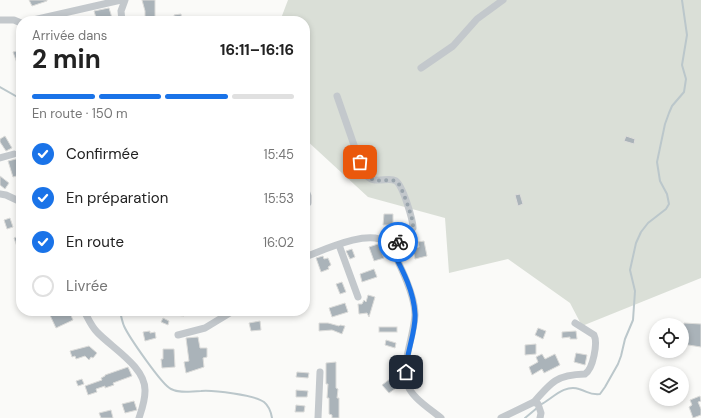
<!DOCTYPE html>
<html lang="fr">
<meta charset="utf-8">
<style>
body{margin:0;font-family:"DM Sans",sans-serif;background:#f6f6f6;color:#222;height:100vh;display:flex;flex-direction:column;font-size:15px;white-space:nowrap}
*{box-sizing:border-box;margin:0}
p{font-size:13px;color:#767676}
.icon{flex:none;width:22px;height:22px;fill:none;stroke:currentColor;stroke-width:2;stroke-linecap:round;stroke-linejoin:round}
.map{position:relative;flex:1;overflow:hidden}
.drawer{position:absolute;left:16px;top:16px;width:294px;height:300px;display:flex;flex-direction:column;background:#fff;border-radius:16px;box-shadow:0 2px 6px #0003}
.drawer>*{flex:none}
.buttons{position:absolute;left:649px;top:318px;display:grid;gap:8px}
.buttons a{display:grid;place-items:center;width:40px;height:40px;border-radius:50%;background:#fff;box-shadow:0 2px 6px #0003;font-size:20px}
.pin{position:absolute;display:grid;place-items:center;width:34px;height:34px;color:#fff;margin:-17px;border-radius:8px;box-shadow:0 2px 6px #0006}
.courier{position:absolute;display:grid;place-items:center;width:40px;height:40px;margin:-20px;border:3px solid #1a73e8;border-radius:50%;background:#fff;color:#222;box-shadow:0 1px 5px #0007}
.summary em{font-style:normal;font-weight:700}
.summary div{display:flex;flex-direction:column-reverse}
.summary{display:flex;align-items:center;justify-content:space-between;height:68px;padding:0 16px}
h1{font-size:26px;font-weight:700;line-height:30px}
.bar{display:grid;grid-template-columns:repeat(4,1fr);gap:6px 4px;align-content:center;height:48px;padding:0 16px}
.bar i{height:5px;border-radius:3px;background:#e0e0e0}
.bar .active{background:#1a73e8}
.bar p{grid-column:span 4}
ol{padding:0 16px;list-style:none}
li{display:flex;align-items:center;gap:12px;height:44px}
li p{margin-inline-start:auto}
li .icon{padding:4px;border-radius:50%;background:#1a73e8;color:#fff;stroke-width:4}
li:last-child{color:#767676}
li i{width:22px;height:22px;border:2px solid #e0e0e0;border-radius:50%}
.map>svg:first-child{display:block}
</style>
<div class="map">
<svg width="701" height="418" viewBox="0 0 701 418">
<rect width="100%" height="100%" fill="#fafaf8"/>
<path fill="#dadfd7" d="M288,0H701V278L582,326L570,303L508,259L449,273L445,218L368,197L305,139V21H280Z"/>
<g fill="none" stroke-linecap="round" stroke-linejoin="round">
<g stroke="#bbc7cb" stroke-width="2">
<path d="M0,87L21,99"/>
<path d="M120,311C121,316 122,321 124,326C129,337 162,385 171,389C181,394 191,391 201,391C213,390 255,395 264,402C269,406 271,412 272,418"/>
<path d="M540,405C552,399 564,384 579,389C589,392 589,395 600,394L605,387L618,364L621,356L625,339L633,320L635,291L630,270L636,243L641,232L648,223L666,209L669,204L667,194L660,181L657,162L665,124L669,113L672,106L684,92L686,79L682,65L687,35L682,0"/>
<path d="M525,418L537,408"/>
</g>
</g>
<g fill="#aab3b9" stroke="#dcdcda">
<path d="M29,0H47V1L32,6Z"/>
<path d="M142,0H155V21H145V11Z"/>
<path d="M109,8L113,21H97L94,11Z"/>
<path d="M181,14L182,21H175L174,15Z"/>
<path d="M21,50V61L17,63L13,52Z"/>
<path d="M5,136L12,148L6,151L0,142V139Z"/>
<path d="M626,136L635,139L634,144L624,141Z"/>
<path d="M20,158L21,163V171L19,172L20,175L13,177L8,161Z"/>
<path d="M0,176L9,183L5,189L0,185Z"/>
<path d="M520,194L523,204L518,206L515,195Z"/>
<path d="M384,214H393V225H383Z"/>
<path d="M10,218L13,227L7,229L4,220Z"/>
<path d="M21,235V255H20L14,238Z"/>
<path d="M424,241L427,256L415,259L414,254L411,255L409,249L419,247L418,242Z"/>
<path d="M378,244L384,258L374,261L369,247Z"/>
<path d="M352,249L355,257L350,259L346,251Z"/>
<path d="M323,256L324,259L328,258L331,265L328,267L329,269L321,272L316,258Z"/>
<path d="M374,269L377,277L362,282L360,274Z"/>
<path d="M342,282L346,292L340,294L336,284Z"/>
<path d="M368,295L375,297L369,317L367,313L359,314L358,304H362L364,300L366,302Z"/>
<path d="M345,303L348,312L332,317L329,308Z"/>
<path d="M48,311H69L73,320L56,328Z"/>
<path d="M168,311H184V316L167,314Z"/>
<path d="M163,318L169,321L168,325L161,322Z"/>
<path d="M260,321L261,330L251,331L249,323Z"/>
<path d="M319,323H328L339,326L340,325L345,326L342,334L332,330L319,331Z"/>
<path d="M684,323L701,324V347L682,344Z"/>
<rect x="379" y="327" width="18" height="5"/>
<path d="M538,328L546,331L543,339L535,335Z"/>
<path d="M150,331V333L155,332L156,338L145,341L143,332Z"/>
<path d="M576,331L577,339H570V337L562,338V332Z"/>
<path d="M198,337L200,348H207V357L203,358L204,367L186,373L184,362L189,361L186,338Z"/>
<path d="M386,340L396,343L395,348L385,345Z"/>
<path d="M536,344V354L525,355V345Z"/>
<path d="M89,346L97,353L93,358L91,357L89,360L85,356L76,359L75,356L72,357L70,351Z"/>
<path d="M163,349H174L175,367L162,368L161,359H163Z"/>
<path d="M576,353L587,355L585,365L574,362Z"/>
<path d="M542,354L545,359L555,354L560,365L544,373L542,369L532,375L529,367L538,362L536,357Z"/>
<path d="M336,362V388L338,389L337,398H339V418H332V415L329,414V398H327L328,384H326V363Z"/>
<path d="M128,367L132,376L113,383L114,385L105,388V386L96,389L97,392L88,395L85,386L102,380L101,378L105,376V375Z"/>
<path d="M297,372L309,373L308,378L296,377Z"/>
<path d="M82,379L84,384L78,386L76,381Z"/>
<path d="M390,379L396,388L389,393L382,385Z"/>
<path d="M296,390L308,391L307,397H296Z"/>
<path d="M700,396L701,401L698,402L701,409V415L693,418L689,407L692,405L690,400Z"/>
<path d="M134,401L137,410L125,413L122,404Z"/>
<path d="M296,405L305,406L304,412H295Z"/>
<path d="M111,410L113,418H101L99,413Z"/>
</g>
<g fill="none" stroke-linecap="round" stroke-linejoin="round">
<g stroke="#c3c8cc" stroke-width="7">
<path d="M1,20H14L21,23"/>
<path d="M29,21L121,0"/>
<path d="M122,21L121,11L125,0"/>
<path d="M421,68L453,46L477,19L503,0"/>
<path d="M337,96L363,171C373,188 387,175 396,181C403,186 413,220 413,228L401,239L392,250"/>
<path d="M0,158L14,154"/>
<path d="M305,188L308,196V203L305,205"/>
<path d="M0,194L6,195L21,202"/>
<path d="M339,245L358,297"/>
<path d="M305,257C324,250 368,229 386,242C394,248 397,260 401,268C407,281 415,301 415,315C414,335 402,363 406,381C410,397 429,408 441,418"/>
<path d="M84,311C88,318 91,326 97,332C112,348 146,367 145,391C145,401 142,409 139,418"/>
<path d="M178,335L205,328L233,311"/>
<path d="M534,402C552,381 557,375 585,374C593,369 598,343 594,335L575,323"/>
<path d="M318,418L320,372"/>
<path d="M501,418L534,402L538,404L541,413L540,418"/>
</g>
</g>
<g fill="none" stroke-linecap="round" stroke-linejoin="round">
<path stroke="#99a4ac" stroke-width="4" stroke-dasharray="0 7.2" d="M360,162C365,178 371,182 388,180C391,180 394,180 397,182C402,186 411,214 413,223V228L398,242"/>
<path stroke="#1a73e8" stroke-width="5" d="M398,242L392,250C402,269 414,291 415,314C416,333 406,352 406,372"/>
</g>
</svg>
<div class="buttons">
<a><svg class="icon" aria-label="locate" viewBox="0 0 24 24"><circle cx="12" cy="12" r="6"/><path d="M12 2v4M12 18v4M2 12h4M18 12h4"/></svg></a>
<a><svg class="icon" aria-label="layers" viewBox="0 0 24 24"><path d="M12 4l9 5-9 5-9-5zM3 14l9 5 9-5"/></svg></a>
</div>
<div class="pin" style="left:360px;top:162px;background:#ea580c"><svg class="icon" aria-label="bag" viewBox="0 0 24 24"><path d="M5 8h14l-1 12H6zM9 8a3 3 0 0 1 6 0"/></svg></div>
<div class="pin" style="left:406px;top:372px;background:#1f2937"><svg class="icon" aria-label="home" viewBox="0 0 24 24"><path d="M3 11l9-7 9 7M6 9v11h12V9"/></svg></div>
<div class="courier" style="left:398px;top:242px"><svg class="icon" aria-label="bike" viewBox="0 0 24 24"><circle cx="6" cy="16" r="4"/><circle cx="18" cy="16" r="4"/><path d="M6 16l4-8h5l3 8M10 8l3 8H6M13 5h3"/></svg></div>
<section class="drawer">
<div class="summary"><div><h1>2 min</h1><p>Arrivée dans</p></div><em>16:11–16:16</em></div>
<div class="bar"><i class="active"></i><i class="active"></i><i class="active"></i><i></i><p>En route · 150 m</p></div>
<ol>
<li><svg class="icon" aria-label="check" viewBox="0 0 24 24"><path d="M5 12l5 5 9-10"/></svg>Confirmée<p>15:45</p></li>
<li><svg class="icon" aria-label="check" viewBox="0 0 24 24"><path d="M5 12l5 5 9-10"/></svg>En préparation<p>15:53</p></li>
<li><svg class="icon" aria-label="check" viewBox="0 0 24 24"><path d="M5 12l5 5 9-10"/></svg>En route<p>16:02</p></li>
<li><i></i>Livrée</li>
</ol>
</section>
</div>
